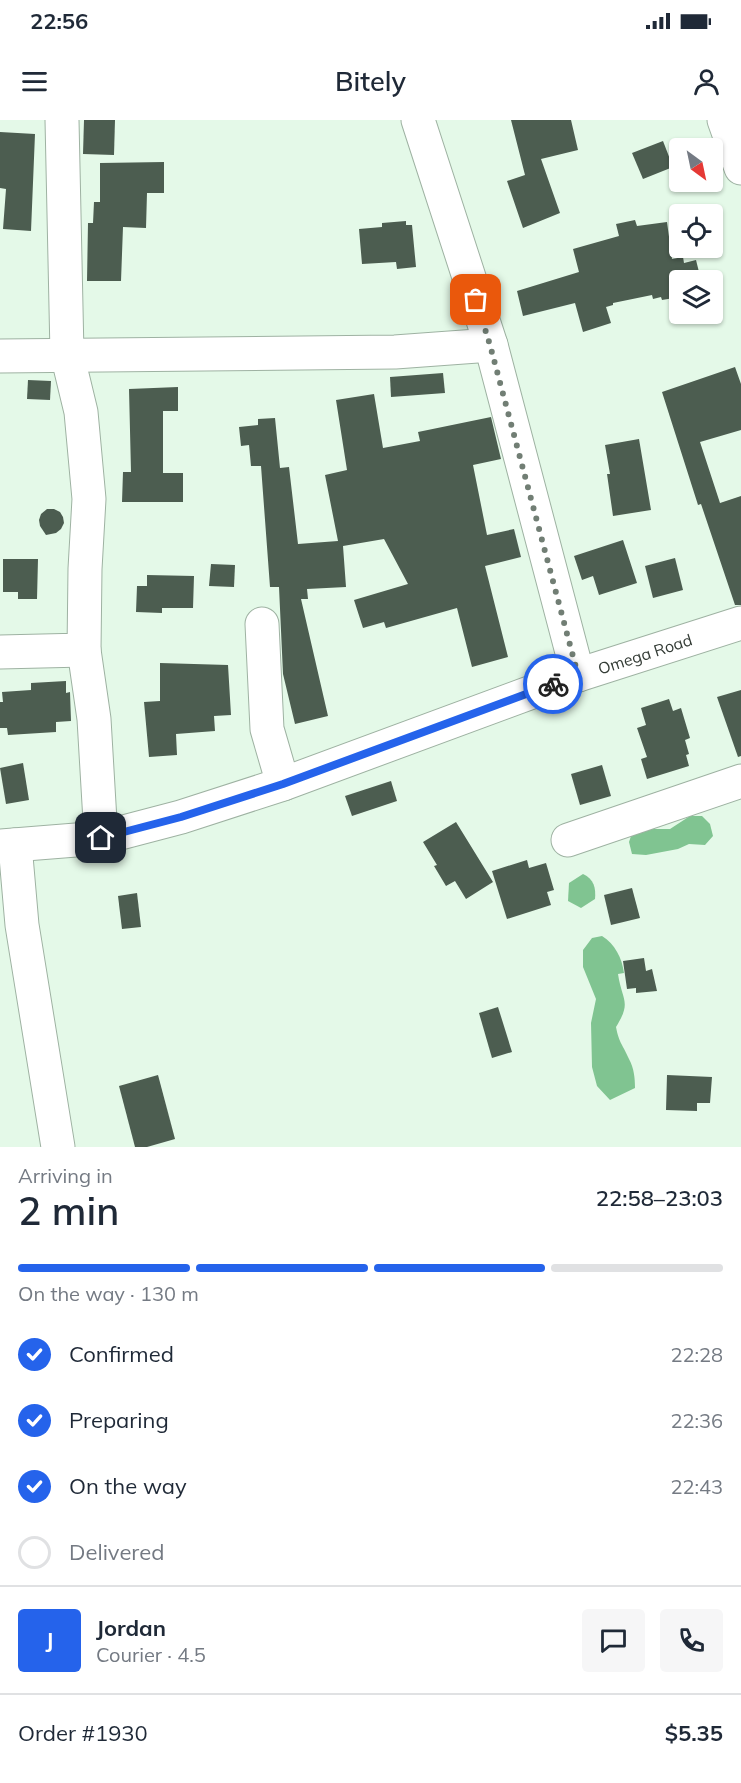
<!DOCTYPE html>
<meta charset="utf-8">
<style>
body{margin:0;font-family:Mulish,sans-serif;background:#f6f6f7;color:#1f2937;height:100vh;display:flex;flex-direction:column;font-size:22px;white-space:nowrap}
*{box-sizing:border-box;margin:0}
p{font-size:20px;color:#747a83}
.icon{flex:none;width:33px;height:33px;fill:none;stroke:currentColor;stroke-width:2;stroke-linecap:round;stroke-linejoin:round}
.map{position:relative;height:1027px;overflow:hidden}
.sheet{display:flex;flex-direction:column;background:#fff;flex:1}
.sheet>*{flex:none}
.needle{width:39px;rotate:147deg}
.buttons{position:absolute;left:669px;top:18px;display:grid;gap:12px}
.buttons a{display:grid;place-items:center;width:54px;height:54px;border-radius:6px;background:#fff;box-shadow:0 2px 4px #0004;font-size:30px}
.pin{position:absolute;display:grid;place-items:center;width:51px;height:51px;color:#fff;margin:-26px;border-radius:12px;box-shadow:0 3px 9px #0006}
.courier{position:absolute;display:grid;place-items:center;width:60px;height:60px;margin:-30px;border:4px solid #2563eb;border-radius:50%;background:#fff;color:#222;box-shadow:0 2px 8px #0007}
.head em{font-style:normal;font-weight:600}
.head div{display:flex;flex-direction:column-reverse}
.head{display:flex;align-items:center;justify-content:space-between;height:102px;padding:0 18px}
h1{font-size:39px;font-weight:600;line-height:45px}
.bar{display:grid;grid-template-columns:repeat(4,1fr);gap:9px 6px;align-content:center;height:72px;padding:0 18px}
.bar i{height:8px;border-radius:4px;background:#e0e1e3}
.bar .selected{background:#2563eb}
.bar p{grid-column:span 4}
.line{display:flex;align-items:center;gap:15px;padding:0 18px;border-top:2px solid #e0e1e3}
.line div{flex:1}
.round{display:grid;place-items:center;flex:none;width:63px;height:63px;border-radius:6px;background:#f6f6f7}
ol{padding:0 18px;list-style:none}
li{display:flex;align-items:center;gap:18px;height:66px}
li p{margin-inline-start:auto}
li .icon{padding:6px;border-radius:50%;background:#2563eb;color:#fff;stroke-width:4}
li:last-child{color:#747a83}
li i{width:33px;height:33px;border:3px solid #e0e1e3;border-radius:50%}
.status{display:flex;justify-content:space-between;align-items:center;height:42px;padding:0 30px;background:#fff;direction:ltr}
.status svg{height:16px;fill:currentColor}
header{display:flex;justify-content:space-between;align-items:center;height:78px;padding:0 18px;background:#fff;font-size:27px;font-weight:600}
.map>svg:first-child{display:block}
</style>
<div class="status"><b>22:56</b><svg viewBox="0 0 49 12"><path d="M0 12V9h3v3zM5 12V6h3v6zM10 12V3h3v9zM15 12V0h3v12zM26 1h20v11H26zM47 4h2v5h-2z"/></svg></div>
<header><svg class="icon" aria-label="menu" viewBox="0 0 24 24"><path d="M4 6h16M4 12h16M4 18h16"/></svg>Bitely<svg class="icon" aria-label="person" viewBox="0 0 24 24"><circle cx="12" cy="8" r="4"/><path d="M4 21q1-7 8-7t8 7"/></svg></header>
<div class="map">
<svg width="741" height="1027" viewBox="0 0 741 1027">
<rect width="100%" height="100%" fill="#e4f9e8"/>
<g fill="#80c491">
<path d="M690,696H702L710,704L713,716L705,725L689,724L678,729L646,735L632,734L629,722L632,713L642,709H670Z"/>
<path d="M583,754C594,759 596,768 595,779L581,788L568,781L569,763Z"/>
<path d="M602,816C615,824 622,838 624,853L618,854C622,881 632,881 616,907C619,923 623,925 629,939C634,948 635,958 635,968L610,980L597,966L592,947L591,903L596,879L583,847V830L592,818Z"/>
</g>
<g fill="#4c5d50">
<path d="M84,0H115L114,35L83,34Z"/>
<path d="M511,0H571L578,30L541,39L560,93L523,108L507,61L525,55Z"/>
<path d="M0,12L35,14L31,111L3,109L6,69L0,68Z"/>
<path d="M663,21L673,47L643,59L632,33Z"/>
<path d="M164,42V73H147L146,108L123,107L121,161H87L88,103H93L94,82H100V43Z"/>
<path d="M635,100L637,106L667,102L672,139L683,137L684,143L696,140L701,160H680V177L662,180L661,177L653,179L652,175L613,183V185L606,187L611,203L583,212L575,183L523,196L517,171L579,152L573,129L619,116L616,104Z"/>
<path d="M406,101V105H412L416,147L397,149L396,142L362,144L359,109L382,107V103Z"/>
<path d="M735,247L741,264V310L700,322L720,383L741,376V485H735L701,384L698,385L662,272Z"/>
<path d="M443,253L445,273L391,277L390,257Z"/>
<path d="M28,260L51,261L50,280L27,279Z"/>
<path d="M178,267V291H163V353H183V382H122L123,352H131L129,269Z"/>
<path d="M374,274L383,328L420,321L418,312L491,297L501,339L473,345L487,415L514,409L521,437L485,446L508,537L472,547L457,488L386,508L384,502L363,508L354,480L408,464L384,419L343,426L346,467L307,469L308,479H301L328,596L295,604L283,554L279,467H270L261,346H251L249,325L241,326L239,307L258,305V299L275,298L280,348L289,347L298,424L338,421L325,355L347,350L336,280Z"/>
<path d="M639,319L651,390L613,396L607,354H610L605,325Z"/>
<path d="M47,389H54L60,392L63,397L64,403L61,409L56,413L46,415L40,406L39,400L41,394Z"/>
<path d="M623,420L637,463L599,475L593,456L582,460L574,436Z"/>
<path d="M675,438L683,470L653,478L645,446Z"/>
<path d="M3,439H38L37,479H18V472H3Z"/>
<path d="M211,444L235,445L234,467L209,466Z"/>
<path d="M147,455L194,456L193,488H162V493L136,492L137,466H147Z"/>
<path d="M160,543L228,545L231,595L214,596L215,611L176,614L177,635L149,637L144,582L160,581Z"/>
<path d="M66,561V573L70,572L71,601L56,602V612L8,615L7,608H0V582H3L2,572L31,570V563Z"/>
<path d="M741,570V636L738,637L717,577Z"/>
<path d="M669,579L673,591L681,588L690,618L685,620L689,634L686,635L689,646L647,659L641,639L647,637L637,608L646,605L641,588Z"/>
<path d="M23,643L29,680L6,684L0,648Z"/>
<path d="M602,645L611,676L580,685L571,654Z"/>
<path d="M391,661L397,681L352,696L345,676Z"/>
<path d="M456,702L493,762L466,779L455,761L446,766L434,746L437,745L423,722Z"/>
<path d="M527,740L529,748L546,743L554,770L547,772L551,785L507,799L492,751Z"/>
<path d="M632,768L640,798L611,805L604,775Z"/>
<path d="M137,773L141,807L122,809L118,776Z"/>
<path d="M644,838L646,851L652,849L657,871L636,873V868L627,869L623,841Z"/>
<path d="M498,887L512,932L492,938L479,893Z"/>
<path d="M158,955L175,1019L147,1027H135L119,966Z"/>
<path d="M667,955L712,957L710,983H697V991L666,990Z"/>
</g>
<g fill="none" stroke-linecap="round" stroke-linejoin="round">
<g stroke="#9eb2a2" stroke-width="35">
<g id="minor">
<path d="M418,0L491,225L578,555"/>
<path d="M724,0L741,48"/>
<path d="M0,236L395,232L491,225"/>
<path d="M262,504L267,609L283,664"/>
<path d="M84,530L94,599L101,718"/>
<path d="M0,532L84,530L85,449L89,379L81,292L67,234L62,0"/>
<path d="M568,720L741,661"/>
<path d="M15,725L22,805L58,1027"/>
<path d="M0,726L101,718L181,697L283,664L578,555L741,503"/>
</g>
</g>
<use href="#minor" stroke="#fff" stroke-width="33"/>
</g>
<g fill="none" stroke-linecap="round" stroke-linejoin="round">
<path stroke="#717e74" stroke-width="6" stroke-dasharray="0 10.8" d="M476,180L490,225L578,555L553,564"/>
<path stroke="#2563eb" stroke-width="8" d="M101,718L181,697L283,664L553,564"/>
</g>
<g text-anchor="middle" stroke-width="6" stroke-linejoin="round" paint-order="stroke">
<g font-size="16" fill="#333b35" stroke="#fff">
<text transform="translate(645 534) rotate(-18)" y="6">Omega Road</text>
</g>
</g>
</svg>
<div class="buttons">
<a><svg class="needle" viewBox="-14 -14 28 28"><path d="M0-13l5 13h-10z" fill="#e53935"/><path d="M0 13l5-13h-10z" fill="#747a83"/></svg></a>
<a><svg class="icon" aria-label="locate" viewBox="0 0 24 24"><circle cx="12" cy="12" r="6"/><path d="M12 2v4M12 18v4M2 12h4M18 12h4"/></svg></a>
<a><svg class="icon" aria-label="layers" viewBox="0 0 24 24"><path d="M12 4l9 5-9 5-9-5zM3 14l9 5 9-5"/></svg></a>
</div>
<div class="pin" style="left:476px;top:180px;background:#ea580c"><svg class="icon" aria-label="bag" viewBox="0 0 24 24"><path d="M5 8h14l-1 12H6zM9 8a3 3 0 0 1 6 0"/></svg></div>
<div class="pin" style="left:101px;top:718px;background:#1f2937"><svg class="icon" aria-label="home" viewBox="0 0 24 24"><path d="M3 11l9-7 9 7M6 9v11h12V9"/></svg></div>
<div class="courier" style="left:553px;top:564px"><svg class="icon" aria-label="bike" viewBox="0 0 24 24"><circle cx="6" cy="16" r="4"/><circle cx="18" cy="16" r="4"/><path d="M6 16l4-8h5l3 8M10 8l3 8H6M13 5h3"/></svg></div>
</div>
<section class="sheet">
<div class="head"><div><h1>2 min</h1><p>Arriving in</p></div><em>22:58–23:03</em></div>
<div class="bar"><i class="selected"></i><i class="selected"></i><i class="selected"></i><i></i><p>On the way · 130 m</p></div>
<ol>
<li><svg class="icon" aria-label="check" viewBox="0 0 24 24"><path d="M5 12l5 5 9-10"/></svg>Confirmed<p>22:28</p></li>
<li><svg class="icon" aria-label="check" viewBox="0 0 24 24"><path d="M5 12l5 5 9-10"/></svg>Preparing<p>22:36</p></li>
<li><svg class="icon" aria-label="check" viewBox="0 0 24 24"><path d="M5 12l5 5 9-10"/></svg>On the way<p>22:43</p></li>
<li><i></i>Delivered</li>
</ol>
<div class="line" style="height:108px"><b class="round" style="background:#2563eb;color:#fff">J</b><div><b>Jordan</b><p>Courier · 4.5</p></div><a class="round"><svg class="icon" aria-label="chat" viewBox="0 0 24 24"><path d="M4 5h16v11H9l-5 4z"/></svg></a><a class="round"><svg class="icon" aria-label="phone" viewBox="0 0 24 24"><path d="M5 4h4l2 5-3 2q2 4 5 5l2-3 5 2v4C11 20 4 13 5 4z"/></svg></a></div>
<div class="line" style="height:78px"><div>Order #1930</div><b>$5.35</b></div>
</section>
